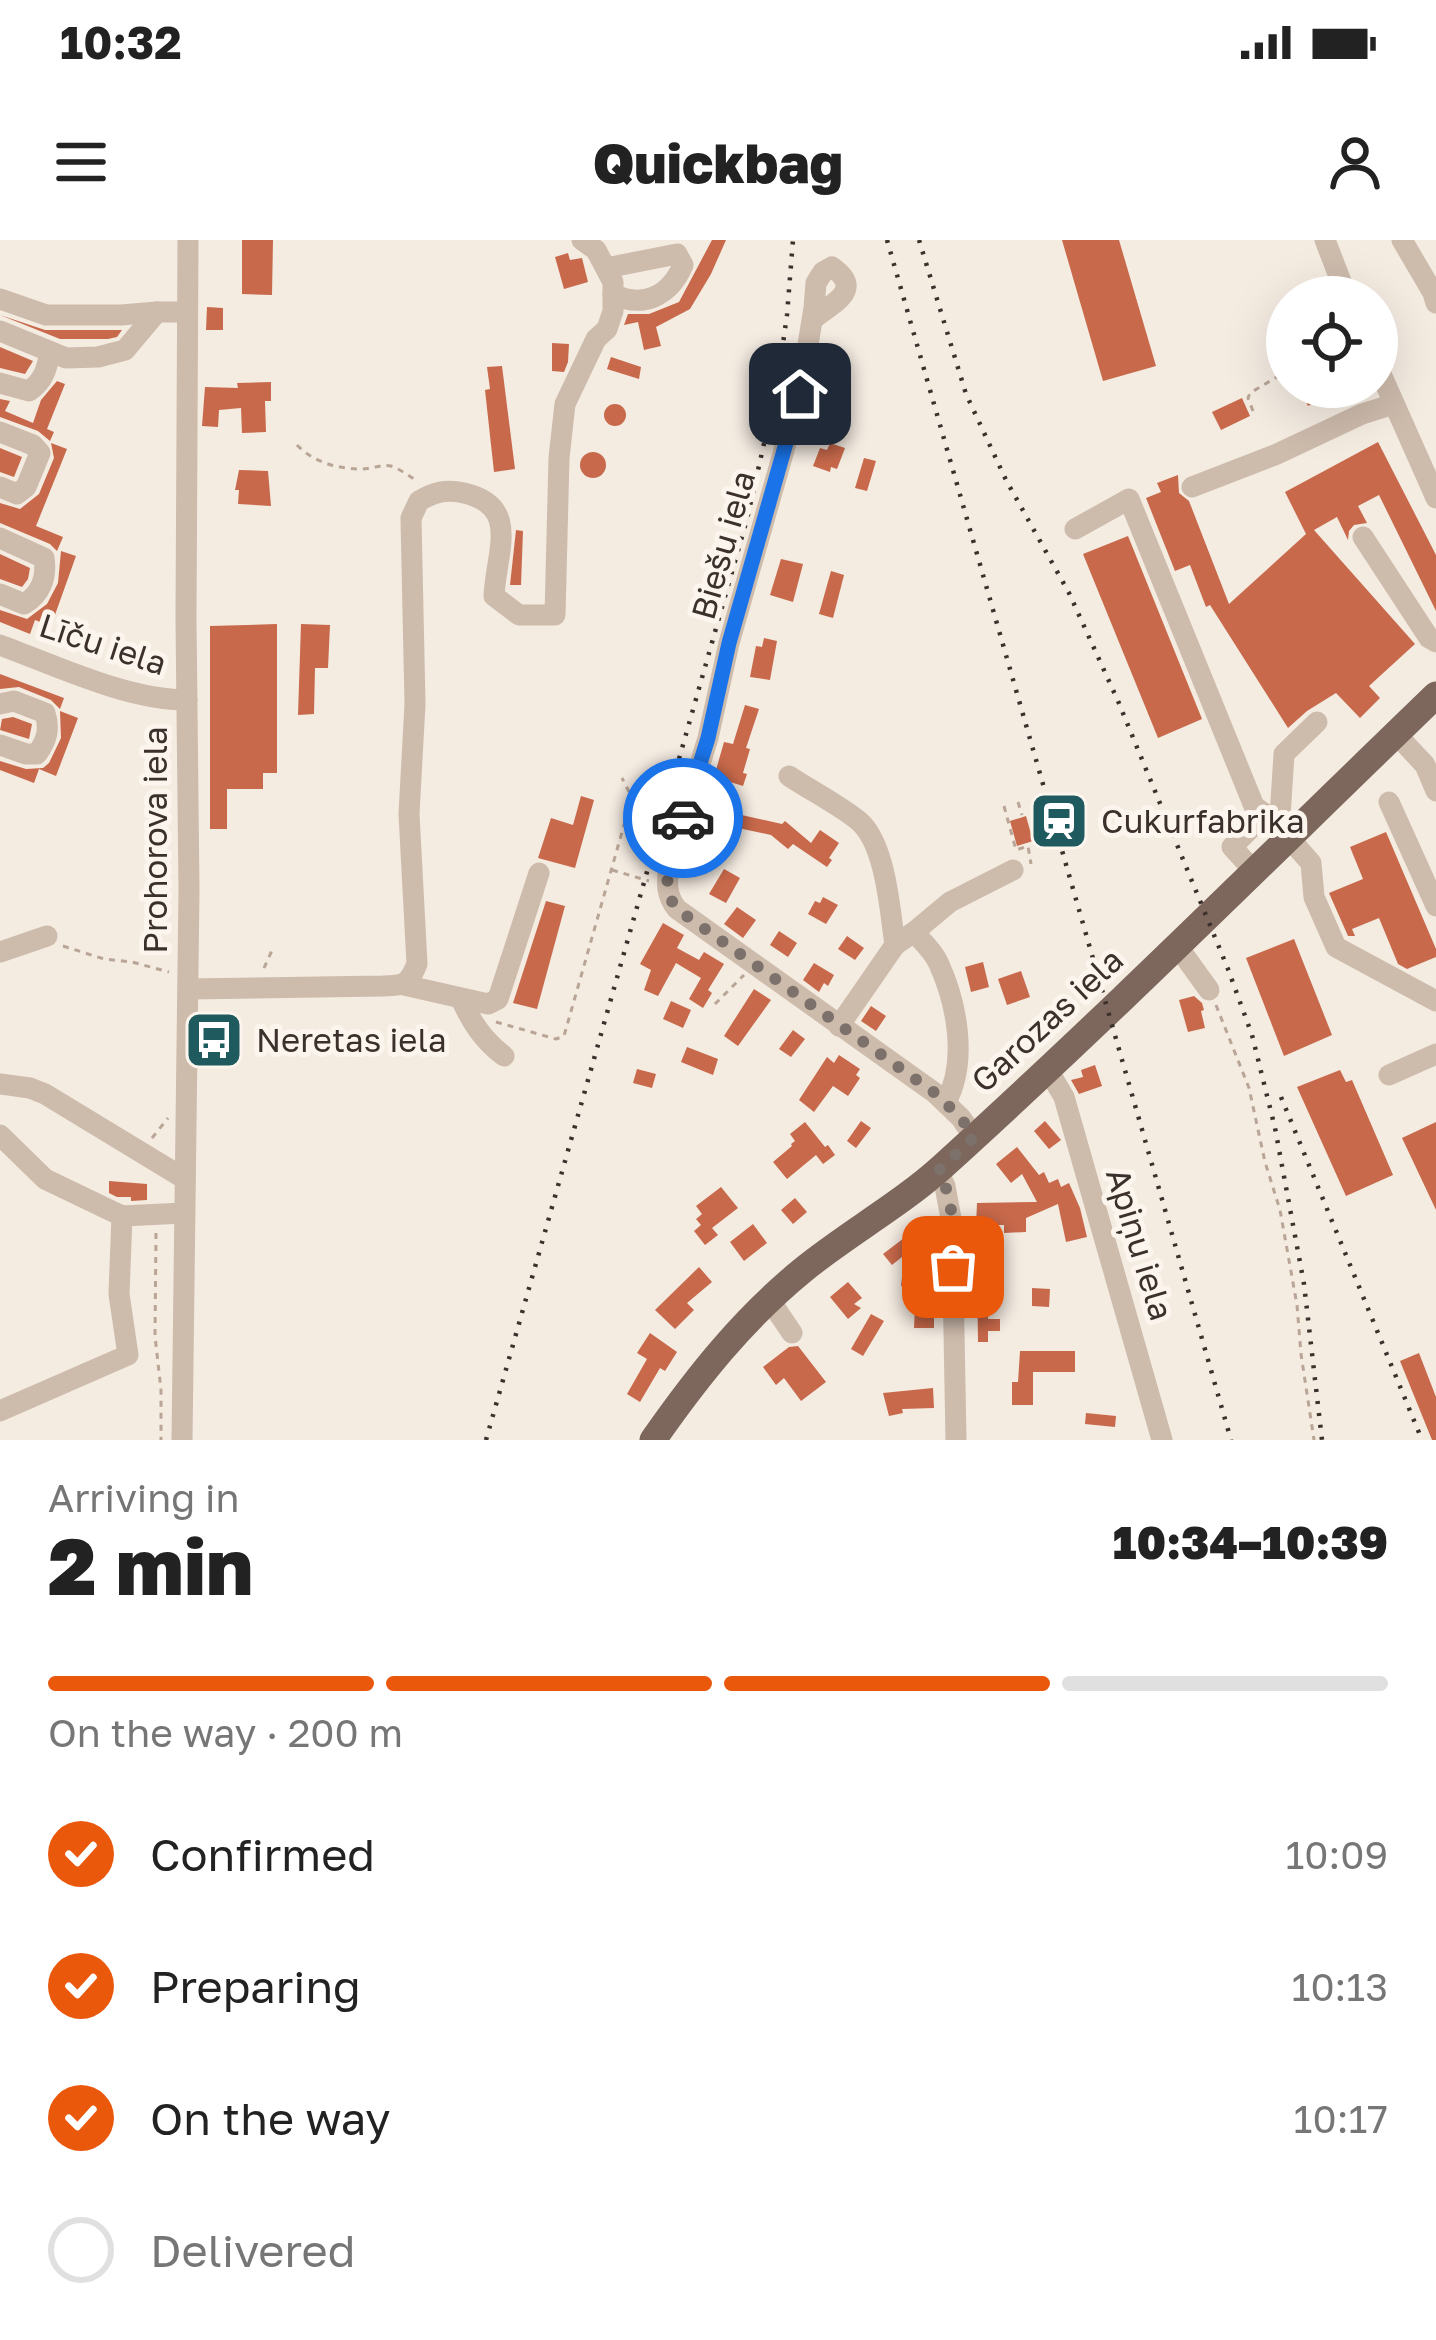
<!DOCTYPE html>
<meta charset="utf-8">
<style>
body{margin:0;font-family:"Golos Text",sans-serif;background:#f6f6f6;color:#222;height:100vh;display:flex;flex-direction:column;font-size:45px;white-space:nowrap}
*{box-sizing:border-box;margin:0}
p{font-size:39px;color:#767676}
.icon{flex:none;width:66px;height:66px;fill:none;stroke:currentColor;stroke-width:2;stroke-linecap:round;stroke-linejoin:round}
.map{position:relative;height:1200px;overflow:hidden}
.drawer{display:flex;flex-direction:column;background:#fff;flex:1}
.drawer>*{flex:none}
.controls{position:absolute;left:1266px;top:36px;display:grid;gap:24px}
.controls a{display:grid;place-items:center;width:132px;height:132px;border-radius:50%;background:#fff;box-shadow:0 12px 48px #0002;font-size:60px}
.pin{position:absolute;display:grid;place-items:center;width:102px;height:102px;color:#fff;margin:-51px;border-radius:24px;box-shadow:0 6px 18px #0006}
.courier{position:absolute;display:grid;place-items:center;width:120px;height:120px;margin:-60px;border:9px solid #1a73e8;border-radius:50%;background:#fff;color:#222;box-shadow:0 3px 15px #0007}
.summary em{font-style:normal;font-weight:800}
.summary div{display:flex;flex-direction:column-reverse}
.summary{display:flex;align-items:center;justify-content:space-between;height:204px;padding:0 48px}
h1{font-size:78px;font-weight:800;line-height:90px}
.bar{display:grid;grid-template-columns:repeat(4,1fr);gap:18px 12px;align-content:center;height:144px;padding:0 48px}
.bar i{height:15px;border-radius:9px;background:#e0e0e0}
.bar .on{background:#ea580c}
.bar p{grid-column:span 4}
ol{padding:0 48px;list-style:none}
li{display:flex;align-items:center;gap:36px;height:132px}
li p{margin-inline-start:auto}
li .icon{padding:12px;border-radius:50%;background:#ea580c;color:#fff;stroke-width:4}
li:last-child{color:#767676}
li i{width:66px;height:66px;border:6px solid #e0e0e0;border-radius:50%}
.status{display:flex;justify-content:space-between;align-items:center;height:84px;padding:0 60px;background:#fff;direction:ltr}
.status svg{height:33px;fill:currentColor}
header{display:flex;justify-content:space-between;align-items:center;height:156px;padding:0 48px;background:#fff;font-size:54px;font-weight:800}
.map>svg:first-child{display:block}
</style>
<div class="status"><b>10:32</b><svg viewBox="0 0 49 12"><path d="M0 12V9h3v3zM5 12V6h3v6zM10 12V3h3v9zM15 12V0h3v12zM26 1h20v11H26zM47 4h2v5h-2z"/></svg></div>
<header><svg class="icon" aria-label="menu" viewBox="0 0 24 24"><path d="M4 6h16M4 12h16M4 18h16"/></svg>Quickbag<svg class="icon" aria-label="person" viewBox="0 0 24 24"><circle cx="12" cy="8" r="4"/><path d="M4 21q1-7 8-7t8 7"/></svg></header>
<div class="map">
<svg width="1436" height="1200" viewBox="0 0 1436 1200">
<rect width="100%" height="100%" fill="#f4ebe1"/>
<g fill="#c8694b">
<path d="M242,0H273L272,55L242,54Z"/>
<path d="M712,0H726L711,34L690,69L656,87L661,106L644,110L638,82L624,85L628,74H649L679,62Z"/>
<path d="M1062,0H1119L1156,126L1103,141Z"/>
<path d="M568,13L570,20L582,18L588,42L564,49L555,17Z"/>
<path d="M207,67L223,68V90H206Z"/>
<path d="M0,75L45,90H122L117,97L108,99H60Z"/>
<path d="M552,103L569,104L568,122L564,132L552,131Z"/>
<path d="M0,107L33,121L25,134L0,128Z"/>
<path d="M611,117L641,127L639,139L607,129Z"/>
<path d="M502,126L515,229L494,232L485,150L490,149L487,127Z"/>
<path d="M57,141L65,144L47,189L54,192L50,201L38,191L0,177V159L10,161L5,171L33,183L41,160Z"/>
<path d="M271,142V161H265L266,192L242,193L241,168L219,170L218,187L202,186L205,147L238,148L237,143Z"/>
<path d="M1299,147H1323L1327,156L1308,166Z"/>
<path d="M1242,158L1250,176L1221,190L1212,172Z"/>
<circle cx="615" cy="175" r="11"/>
<path d="M1378,202L1436,315V371L1379,255L1358,266L1367,283L1354,285L1349,291L1348,300L1337,277L1314,290L1415,404L1369,446L1380,458L1360,478L1336,453L1307,471L1288,488L1210,365L1206,367L1190,325L1175,331L1146,258L1161,252L1157,243L1178,235L1179,253L1189,261L1229,364L1306,294L1285,252Z"/>
<path d="M51,203L67,209L36,286L63,297L57,311L50,304L0,283V263L20,269L39,254L54,218Z"/>
<path d="M830,203L845,208L837,229L831,227L830,232L813,226L820,208L827,210Z"/>
<path d="M0,208L22,217L14,237L0,232Z"/>
<circle cx="593" cy="225" r="13"/>
<path d="M864,218L876,221L867,251L855,248Z"/>
<path d="M239,230L268,231L271,266L238,264L239,250H235Z"/>
<path d="M516,290L523,291L521,345H510Z"/>
<path d="M1128,296L1202,479L1158,498L1083,314Z"/>
<path d="M61,311L76,316L51,386L35,380L30,394L0,382V370L27,379L47,364L58,343Z"/>
<path d="M0,314L30,328L28,339L22,347L0,339Z"/>
<path d="M781,319L803,324L793,362L770,355Z"/>
<path d="M831,331L844,335L833,378L819,374Z"/>
<path d="M277,384V533H263V549H227V589H210V386Z"/>
<path d="M301,384L330,385L328,428H315L314,474L298,475Z"/>
<path d="M764,398L777,401L770,440L750,437L756,406L762,407Z"/>
<path d="M0,434L64,458L60,469L51,460L19,447L0,449Z"/>
<path d="M745,465L759,469L746,508L750,509L743,533L747,534L743,546L714,537L724,502L733,504Z"/>
<path d="M60,471L78,478L56,536L39,529L34,543L0,530V521L26,529L43,528L49,523L61,498Z"/>
<path d="M13,477L32,484L29,499L0,490L2,479Z"/>
<path d="M581,556L594,560L575,628L538,618L551,578L573,585Z"/>
<path d="M710,558L731,564L728,572L782,584L785,581L811,603L820,590L839,603L829,618L832,620L827,627L793,604L788,609L771,595L724,585L713,615L694,608Z"/>
<path d="M1026,576L1033,601L1017,606L1010,581Z"/>
<path d="M1386,592L1436,709V717L1407,729L1398,724L1379,678L1352,689L1355,696H1348L1329,653L1363,639L1350,607Z"/>
<path d="M724,629L740,638L726,663L709,654Z"/>
<path d="M823,657L838,665L826,684L808,674L815,661L820,663Z"/>
<path d="M546,661L565,666L537,769L513,763Z"/>
<path d="M737,667L756,680L743,698L724,684Z"/>
<path d="M663,683L684,695L677,708L699,720L704,712L724,724L708,750L712,753L703,768L689,759L701,738L676,723L658,756L644,750L651,730L640,724Z"/>
<path d="M779,691L797,703L788,717L770,705Z"/>
<path d="M847,696L864,708L855,720L838,709Z"/>
<path d="M1294,699L1332,795L1284,816L1246,718Z"/>
<path d="M983,722L989,747L971,752L965,727Z"/>
<path d="M814,723L834,735L828,746L824,743L819,752L803,740Z"/>
<path d="M1021,731L1030,757L1007,765L998,739Z"/>
<path d="M754,749L771,760L738,806L724,796Z"/>
<path d="M1194,756L1202,763L1204,770L1201,771L1205,788L1188,792L1179,760Z"/>
<path d="M671,761L691,770L683,788L663,779Z"/>
<path d="M871,766L886,776L876,791L861,781Z"/>
<path d="M793,790L805,799L791,817L779,809Z"/>
<path d="M687,807L718,819L713,835L681,822Z"/>
<path d="M839,815L860,829L856,835L860,838L848,856L833,846L814,872L799,860L827,817L834,823Z"/>
<path d="M1095,825L1102,846L1079,854L1071,840L1083,837L1081,830Z"/>
<path d="M637,829L656,834L652,848L633,843Z"/>
<path d="M1340,830L1346,842L1352,840L1393,935L1346,956L1297,847Z"/>
<path d="M861,881L871,888L856,908L847,901Z"/>
<path d="M1045,881L1061,900L1049,909L1034,891Z"/>
<path d="M805,882L825,907L828,905L835,915L823,924L816,915L787,939L773,922L792,906L791,904L795,901L790,894Z"/>
<path d="M1436,882V970L1402,898Z"/>
<path d="M1017,907L1039,935L1044,932L1049,943L1058,939L1061,947L1069,943L1080,968L1087,997L1066,1002L1058,964L1026,978V992L1004,993V985H976L977,963L1037,962L1022,934L1011,943L996,924Z"/>
<path d="M109,941L147,944V960L131,961V957H117L109,953Z"/>
<path d="M721,947L738,968L712,988L718,995L705,1005L694,991L701,985L696,979L702,974L696,966Z"/>
<path d="M795,958L807,972L793,984L781,970Z"/>
<path d="M753,984L767,1003L744,1021L730,1002Z"/>
<path d="M904,998L912,1009L892,1025L883,1014Z"/>
<path d="M699,1027L712,1042L687,1063L694,1070L675,1089L655,1070Z"/>
<path d="M903,1029L922,1031L920,1048L901,1046Z"/>
<path d="M977,1032H1000V1057H989L988,1079H1000V1091H988V1102H978Z"/>
<path d="M848,1042L862,1058L854,1064L861,1068L848,1079L830,1057Z"/>
<path d="M1032,1048L1050,1049L1049,1067L1032,1066Z"/>
<path d="M915,1065H934V1088H914Z"/>
<path d="M871,1074L884,1081L863,1116L851,1109Z"/>
<path d="M650,1093L677,1112L665,1131L660,1128L640,1162L627,1154L647,1119L637,1113Z"/>
<path d="M798,1106L826,1142L801,1161L784,1138L776,1145L763,1127L789,1107Z"/>
<path d="M1020,1111H1075V1132H1033V1165H1012V1142H1018Z"/>
<path d="M1419,1113L1436,1157V1200H1432L1400,1121Z"/>
<path d="M933,1148L934,1168L902,1169L903,1173L889,1176L883,1153Z"/>
<path d="M1086,1173L1116,1176L1115,1187L1085,1184Z"/>
</g>
<g fill="none" stroke-linecap="round" stroke-linejoin="round">
<g stroke="#b9a596" stroke-width="3" stroke-dasharray="6 6" stroke-linecap="butt">
<path d="M1377,90L1384,107"/>
<path d="M1253,171L1248,158L1250,153L1287,131"/>
<path d="M297,205C313,222 338,229 361,229C372,229 381,224 391,226C400,229 409,236 417,241"/>
<path d="M1018,562L1022,575"/>
<path d="M1004,566L1016,610L1028,606L1031,624"/>
<path d="M612,630L649,641"/>
<path d="M63,706L104,719L132,722L169,732"/>
<path d="M264,728L273,708"/>
<path d="M715,764L744,735"/>
<path d="M1216,765L1249,848L1265,922L1280,970L1297,1065L1301,1114L1314,1200"/>
<path d="M496,782L556,799L564,796L630,564L629,552L622,538"/>
<path d="M152,898L168,878"/>
<path d="M156,993L155,1096L161,1150V1200"/>
</g>
<g stroke="#cdbbac" stroke-width="21">
<path d="M1325,0L1347,57"/>
<path d="M1402,0L1433,53L1436,63"/>
<path d="M606,28L677,14L683,25C670,56 643,69 613,54"/>
<path d="M0,59L46,75H121L157,72"/>
<path d="M812,80C830,64 866,51 832,27L823,32L816,43L814,68L800,154L729,403L708,498L669,624C667,642 665,654 677,669L935,853L961,878L974,897"/>
<path d="M0,91L66,118L98,117L125,110L157,72H187"/>
<path d="M1377,125L1436,258"/>
<path d="M0,143L29,151C44,141 47,128 50,112"/>
<path d="M0,192L33,205L40,213L26,247L17,254L0,247"/>
<path d="M1192,247L1277,214L1362,174L1394,164"/>
<path d="M1075,289L1129,259L1254,566L1265,574"/>
<path d="M1363,297L1429,398L1436,402"/>
<path d="M0,298L44,318C47,337 41,354 24,364L0,354"/>
<path d="M0,405C57,426 127,460 187,460"/>
<path d="M0,464L14,461L45,473C50,489 47,500 37,514H26L0,505"/>
<path d="M1396,494L1425,525L1436,551"/>
<path d="M789,536C808,549 848,570 862,584C886,609 890,671 895,705L839,786"/>
<path d="M1389,562L1436,666"/>
<path d="M1295,592L1280,577L1284,514L1317,482"/>
<path d="M1289,598L1311,623L1314,657L1336,707L1436,761"/>
<path d="M1254,631L1232,607L1265,574L1274,576"/>
<path d="M914,692L950,662L1013,630"/>
<path d="M895,705L914,692C922,701 933,711 938,722C957,763 968,821 946,862"/>
<path d="M1178,707L1209,750"/>
<path d="M0,712L47,696"/>
<path d="M404,745L488,764L498,759L539,633"/>
<path d="M188,749L383,746C405,745 408,745 417,724L409,574L415,464L411,278L419,261C434,252 446,249 464,253C521,266 496,312 494,356L519,375H555L559,218L565,164L596,99L607,89L613,71V42L596,10L582,0"/>
<path d="M461,759C472,783 483,800 504,816"/>
<path d="M1048,830L1064,857L1162,1200"/>
<path d="M1389,835L1436,814"/>
<path d="M0,844L30,848L45,854L185,939"/>
<path d="M0,895L45,939L122,976L119,1054L128,1115L0,1171"/>
<path d="M938,931L945,946L952,984L956,1200"/>
<path d="M122,976L184,973"/>
<path d="M769,1059L792,1093"/>
<path d="M182,1200L189,650L186,379L188,0"/>
</g>
<path stroke="#7d675c" stroke-width="27" d="M653,1200C697,1137 743,1079 803,1030C847,994 900,965 942,927C1111,774 1272,613 1436,455"/>
<g stroke="#3b302b" stroke-width="4.5" stroke-dasharray="3 9" stroke-linecap="butt">
<path d="M887,0L1231,1200"/>
<path d="M919,0L966,154L1006,240L1069,353L1118,461L1228,729L1252,795L1275,888L1304,1044L1322,1200"/>
<path d="M1281,857L1422,1200"/>
<path d="M486,1200L747,279L777,146L787,75L793,0"/>
</g>
</g>
<g fill="none" stroke-linecap="round" stroke-linejoin="round">
<path stroke="#7c716b" stroke-width="12" stroke-dasharray="0 21.6" d="M683,578C675,607 656,643 677,669L935,853L961,878L974,897L938,931C955,959 953,995 953,1027"/>
<path stroke="#1a73e8" stroke-width="15" d="M683,578L708,498L729,403L800,154"/>
</g>
<defs>
<g id="station-square" transform="scale(3)"><rect x="-9" y="-9" width="18" height="18" rx="4" fill="#1f5a5e" stroke="#fbf5ee"/><path d="M-3-6H3Q5-6 5-4V2Q5 4 3 4L4.5 6H3L1.5 4h-3L-3 6H-4.5L-3 4Q-5 4-5 2V-4Q-5-6-3-6ZM-3.5-4v3h7v-3ZM-3.5 1v1.5H-2V1ZM2 1v1.5H3.5V1Z" fill="#fff"/></g>
<g id="bus-square" transform="scale(3)"><rect x="-9" y="-9" width="18" height="18" rx="4" fill="#1f5a5e" stroke="#fbf5ee"/><path d="M-5-6H5V4H4V6H2V4H-2V6H-4V4H-5ZM-3.5-4V0h7V-4ZM-3.5 1.2v1.5H-2V1.2ZM2 1.2v1.5H3.5V1.2Z" fill="#fff"/></g>
</defs>
<g fill-rule="evenodd">
<use href="#station-square" x="1059" y="581"/>
<use href="#bus-square" x="214" y="800"/>
</g>
<g text-anchor="middle" stroke-width="10" stroke-linejoin="round" paint-order="stroke">
<g font-size="33" fill="#3b302b" stroke="#fbf5ee">
<text transform="translate(723 305) rotate(-74)" y="12">Biešu iela</text>
<text transform="translate(103 404) rotate(18)" y="12">Līču iela</text>
<text transform="translate(155 600) rotate(-90)" y="12">Prohorova iela</text>
<text transform="translate(1047 780) rotate(-43)" y="12">Garozas iela</text>
<text transform="translate(1140 1004) rotate(73)" y="12">Apiņu iela</text>
</g>
<g font-size="33" fill="#3b302b" stroke="#fbf5ee" text-anchor="start">
<text x="1101" y="593">Cukurfabrika</text>
<text x="256" y="812">Neretas iela</text>
</g>
</g>
</svg>
<div class="controls">
<a><svg class="icon" aria-label="locate" viewBox="0 0 24 24"><circle cx="12" cy="12" r="6"/><path d="M12 2v4M12 18v4M2 12h4M18 12h4"/></svg></a>
</div>
<div class="pin" style="left:953px;top:1027px;background:#ea580c"><svg class="icon" aria-label="bag" viewBox="0 0 24 24"><path d="M5 8h14l-1 12H6zM9 8a3 3 0 0 1 6 0"/></svg></div>
<div class="pin" style="left:800px;top:154px;background:#1f2937"><svg class="icon" aria-label="home" viewBox="0 0 24 24"><path d="M3 11l9-7 9 7M6 9v11h12V9"/></svg></div>
<div class="courier" style="left:683px;top:578px"><svg class="icon" aria-label="car" viewBox="0 0 24 24"><path d="M5 17H2v-5l4-1 3-4h7l3 4 3 1v5h-3M9 17h6M6 11h13"/><circle cx="7" cy="17" r="2"/><circle cx="17" cy="17" r="2"/></svg></div>
</div>
<section class="drawer">
<div class="summary"><div><h1>2 min</h1><p>Arriving in</p></div><em>10:34–10:39</em></div>
<div class="bar"><i class="on"></i><i class="on"></i><i class="on"></i><i></i><p>On the way · 200 m</p></div>
<ol>
<li><svg class="icon" aria-label="check" viewBox="0 0 24 24"><path d="M5 12l5 5 9-10"/></svg>Confirmed<p>10:09</p></li>
<li><svg class="icon" aria-label="check" viewBox="0 0 24 24"><path d="M5 12l5 5 9-10"/></svg>Preparing<p>10:13</p></li>
<li><svg class="icon" aria-label="check" viewBox="0 0 24 24"><path d="M5 12l5 5 9-10"/></svg>On the way<p>10:17</p></li>
<li><i></i>Delivered</li>
</ol>
</section>
